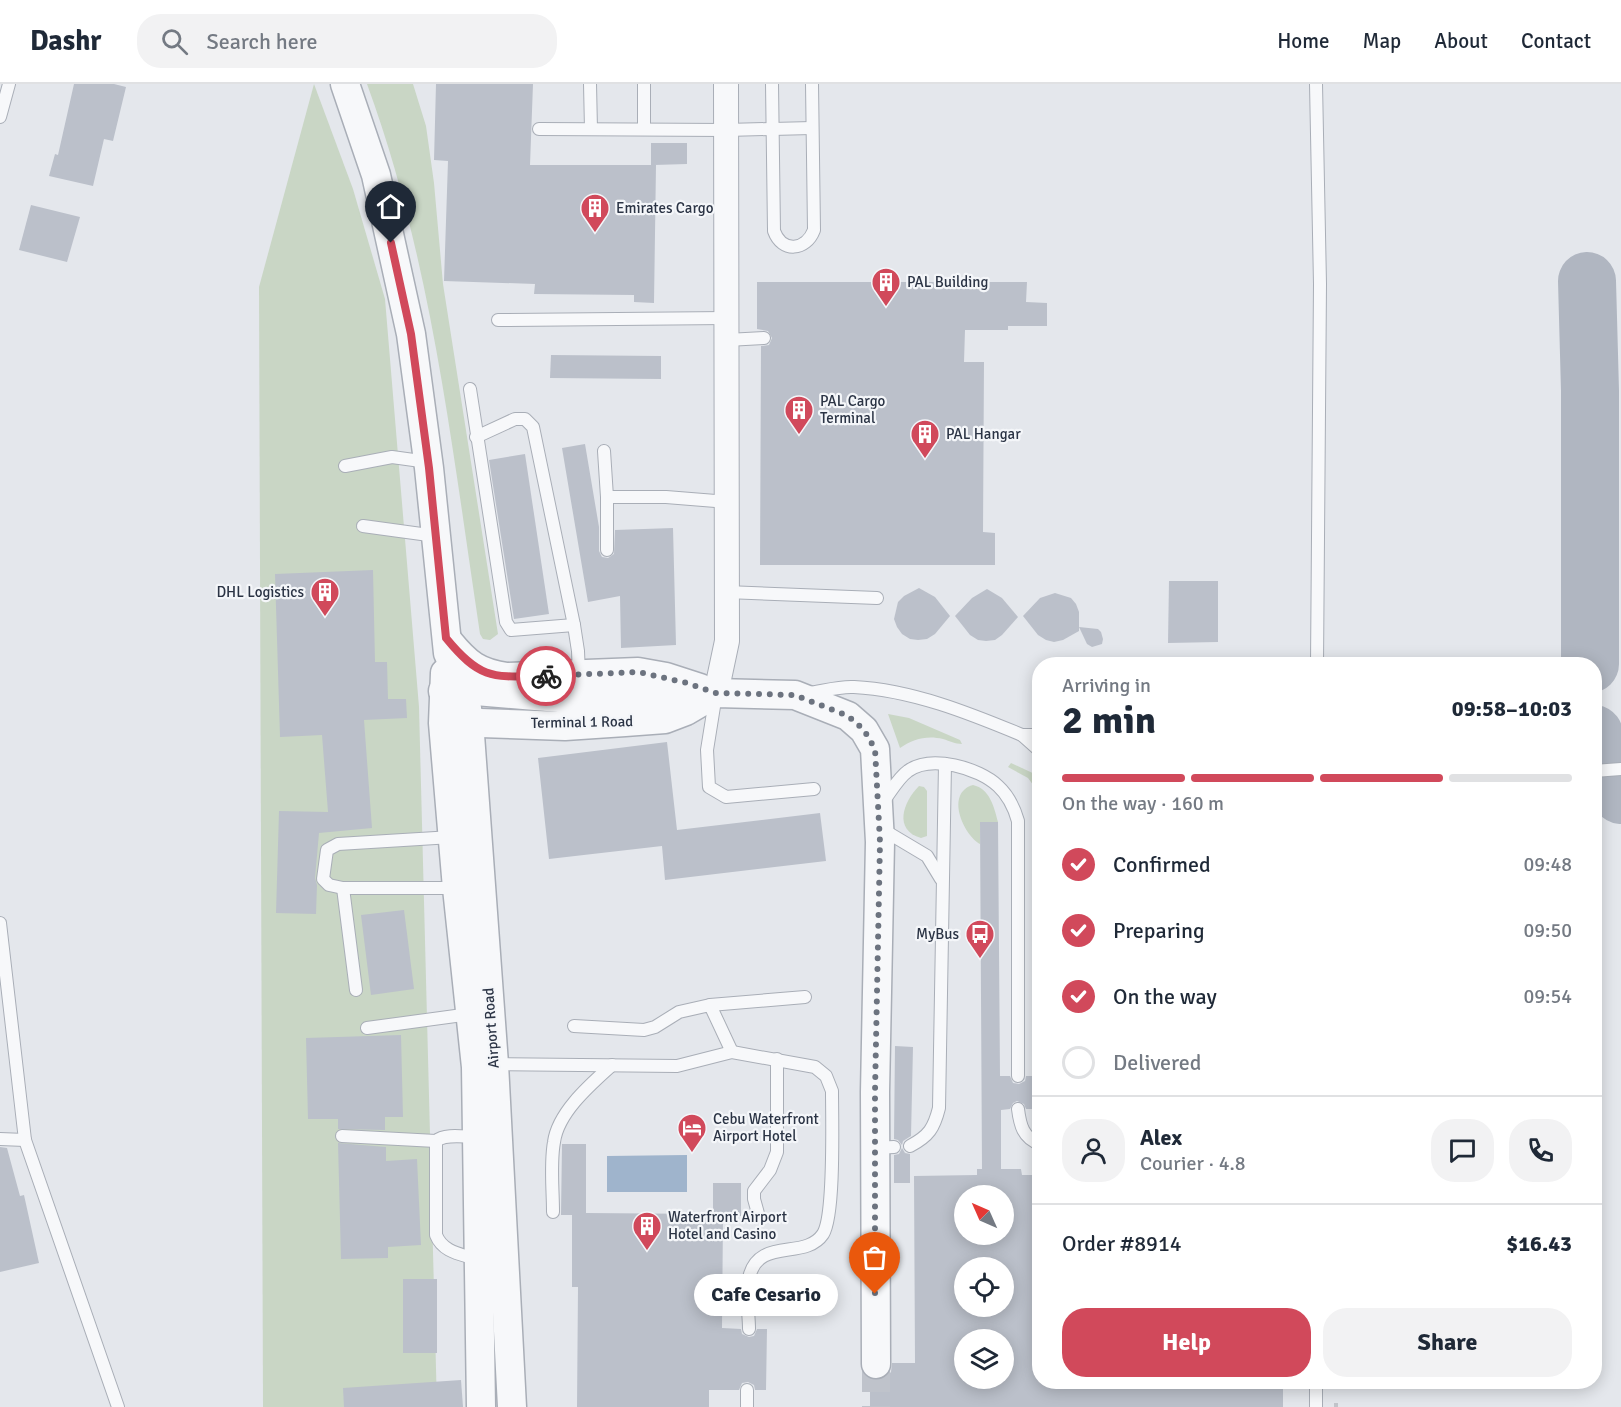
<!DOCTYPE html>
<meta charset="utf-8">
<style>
body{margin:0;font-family:Signika,sans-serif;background:#f2f2f3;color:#1f2937;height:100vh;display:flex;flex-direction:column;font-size:22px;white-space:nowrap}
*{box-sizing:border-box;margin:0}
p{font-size:20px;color:#747a83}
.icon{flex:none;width:33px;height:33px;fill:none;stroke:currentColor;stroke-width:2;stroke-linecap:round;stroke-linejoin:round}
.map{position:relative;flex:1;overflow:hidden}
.drawer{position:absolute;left:1032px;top:573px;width:570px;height:732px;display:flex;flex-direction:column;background:#fff;border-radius:24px;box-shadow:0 3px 15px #0003}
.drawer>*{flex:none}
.needle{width:39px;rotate:315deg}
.buttons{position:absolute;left:954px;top:1101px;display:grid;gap:12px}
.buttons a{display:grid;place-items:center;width:60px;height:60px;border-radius:50%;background:#fff;box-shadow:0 3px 15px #0003;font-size:30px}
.pin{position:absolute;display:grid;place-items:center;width:51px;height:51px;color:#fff;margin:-62px -26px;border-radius:50% 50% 50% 0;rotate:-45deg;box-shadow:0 0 6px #0007}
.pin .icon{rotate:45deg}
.courier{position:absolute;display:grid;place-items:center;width:60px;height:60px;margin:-30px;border:4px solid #d1495b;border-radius:50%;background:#fff;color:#222;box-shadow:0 2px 8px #0007}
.bubble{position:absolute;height:42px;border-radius:21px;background:#fff;box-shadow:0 3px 15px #0003;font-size:20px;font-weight:800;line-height:42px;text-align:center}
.summary em{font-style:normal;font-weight:800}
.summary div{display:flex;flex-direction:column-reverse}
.summary{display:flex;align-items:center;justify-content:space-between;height:102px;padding:0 30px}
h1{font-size:39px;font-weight:800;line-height:45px}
.bar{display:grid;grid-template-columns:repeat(4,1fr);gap:9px 6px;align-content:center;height:72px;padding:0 30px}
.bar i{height:8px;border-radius:4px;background:#e0e1e3}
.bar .selected{background:#d1495b}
.bar p{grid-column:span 4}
.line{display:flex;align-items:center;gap:15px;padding:0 30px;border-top:2px solid #e0e1e3}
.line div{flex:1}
.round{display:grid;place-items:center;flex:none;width:63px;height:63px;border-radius:24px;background:#f2f2f3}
ol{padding:0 30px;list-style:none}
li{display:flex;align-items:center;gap:18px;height:66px}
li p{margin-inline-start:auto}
li .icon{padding:6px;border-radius:50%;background:#d1495b;color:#fff;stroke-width:4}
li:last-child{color:#747a83}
li i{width:33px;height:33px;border:3px solid #e0e1e3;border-radius:50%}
.primary-button{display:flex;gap:12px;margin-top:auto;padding:12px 30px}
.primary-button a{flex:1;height:69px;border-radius:24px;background:#d1495b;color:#fff;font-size:24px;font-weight:800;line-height:69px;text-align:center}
.primary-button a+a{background:#f2f2f3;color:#1f2937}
header{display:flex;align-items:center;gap:36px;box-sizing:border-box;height:84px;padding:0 30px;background:#fff;border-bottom:2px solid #e0e1e3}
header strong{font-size:28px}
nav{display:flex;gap:33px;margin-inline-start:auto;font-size:21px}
.search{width:420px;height:54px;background:#f2f2f3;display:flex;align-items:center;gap:15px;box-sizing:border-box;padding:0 21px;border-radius:24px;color:#747a83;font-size:22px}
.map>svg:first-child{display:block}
</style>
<header>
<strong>Dashr</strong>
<div class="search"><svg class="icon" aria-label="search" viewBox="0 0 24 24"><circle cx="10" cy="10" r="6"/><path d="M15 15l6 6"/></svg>Search here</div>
<nav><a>Home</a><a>Map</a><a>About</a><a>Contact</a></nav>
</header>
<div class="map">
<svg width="1621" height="1323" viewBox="0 0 1621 1323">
<rect width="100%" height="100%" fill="#e4e7ec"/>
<g fill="#c9d6c5">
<path d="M314,0L353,105L385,215L419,623L437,1323H263L259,203Z"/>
<path d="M367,0H413L426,42L434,99L443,200L498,550L490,556L483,555L480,550C452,365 432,177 367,0Z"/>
<path d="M888,630L909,634L960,656L962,660C955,660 950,657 943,655C927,651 913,655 900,664Z"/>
<path d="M1011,679L1039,692V709L1028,694L1008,683Z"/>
<path d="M973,701C990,705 994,723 998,738L980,739V760C963,750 945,709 973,701Z"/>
<path d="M919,702L924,703L927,707V752L921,754C893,746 903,718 919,702Z"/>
</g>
<path fill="#9fb4cc" d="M687,1071V1108H607V1072Z"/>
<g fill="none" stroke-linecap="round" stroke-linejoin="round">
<g stroke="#b0b6c1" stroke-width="58">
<path d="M1587,197L1590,307V580"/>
<path d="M1594,650C1600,673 1606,692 1621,711"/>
</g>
</g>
<g fill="#bbc0ca" fill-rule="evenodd">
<path d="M74,0H114L126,3L113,57L104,55L93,102L49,92L55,70L58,71Z"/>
<path d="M436,0H533L530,81H651V59H687V80L654,81H656L654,219L634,218V211L534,210L535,200L444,197L448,77L434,76Z"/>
<path d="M31,121L80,133L67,178L19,166Z"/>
<path d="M757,198H1027L1026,218L1047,219V242H1008V246H965L964,278H984L983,448L995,449V481H760L761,262L769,261L772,254L768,247L757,245Z"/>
<path d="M551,271L661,272V295L550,294Z"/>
<path d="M585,360L599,443V467L602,473L608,474L614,470L615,446L673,444L676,561L621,564L620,512L588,518L562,364Z"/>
<path d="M525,370L549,530L514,535L489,376Z"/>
<path d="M373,486L375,578H387L388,615H406L407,634L364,636L372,744L319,749L315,794L317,801L316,830L276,829L279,727L328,728L322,651L280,653L275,490Z"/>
<path d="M1169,497H1218V558L1168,559Z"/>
<path d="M919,504L935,513L950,532L935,550L927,555L918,556L910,555L902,550L897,543L894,535L898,518L904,512Z"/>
<path d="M987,505L1002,514L1018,533L1002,551L995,556L986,557L978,556L970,551L955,532L972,514Z"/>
<path d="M1055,509L1071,514L1076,520L1079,528V547L1063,556L1054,558L1046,556L1038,551L1023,532L1040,514Z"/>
<path d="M1079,543L1098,545L1101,548L1103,555L1102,560L1092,563L1087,560Z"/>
<path d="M667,658L677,746L820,729L826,777L665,796L662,762L549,775L538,674Z"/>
<path d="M980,738H998L1000,992H1010L1013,999L1019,1000L1025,997L1026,992H1040V1025H1026L1024,1020L1017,1017L1013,1019L1010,1025L1001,1026V1085H1021L1022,1091H1040V1298H1274V1304H1283V1323H870V1295L877,1296L885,1294L891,1288L892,1279H915L914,1092L977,1091V1085H982ZM964,1112H1004V1150H964ZM964,1184H1004V1222H964ZM964,1256H1004V1294H964Z"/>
<path d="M404,826L414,905L371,911L361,831Z"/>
<path d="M401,951L403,1033H385V1046L338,1045V1035H308L306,954Z"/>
<path d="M895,962L913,963L911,1052L903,1057L902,1061L898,1056L894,1055Z"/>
<path d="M338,1059L386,1063V1077L417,1075L421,1161L388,1163V1174L341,1175Z"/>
<path d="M562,1060H586V1129L713,1130V1099H741V1132H723L722,1244L741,1245L742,1250L749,1253L754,1252L757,1245H767L766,1306H755L754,1301L748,1298L742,1299L739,1306H709V1323H577L578,1203H572V1131H561Z"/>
<path d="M0,1063L7,1064L20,1112L24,1111L39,1179L0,1188Z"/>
<path d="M902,1064L905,1069L910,1070V1099H894V1071L899,1070Z"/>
<rect x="403" y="1195" width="34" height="74"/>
<path d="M461,1296L463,1323H344L343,1304Z"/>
</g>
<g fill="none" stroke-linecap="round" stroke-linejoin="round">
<path stroke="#bfc3cb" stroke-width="28" stroke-dasharray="28 14" stroke-linecap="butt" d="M876,1280V1323"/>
<g stroke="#a9aeb7" stroke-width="14">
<g id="service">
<path d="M590,0L591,45"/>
<path d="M644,0V45"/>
<path d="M772,0L774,147C782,169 806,167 814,146L812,0"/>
<path d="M1316,0L1320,200L1317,580"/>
<path d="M0,33L9,0"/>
<path d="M539,45L726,46L812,44"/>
<path d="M498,236L727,234"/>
<path d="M727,256L764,254"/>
<path d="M470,305L506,538L511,546L574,541"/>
<path d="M476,353L515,335H525L533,343L574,541L578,567L579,591"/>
<path d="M604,367L607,413V466"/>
<path d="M345,382L392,373L428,378"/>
<path d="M607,413H666L728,418"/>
<path d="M363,442L436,452"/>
<path d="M726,508L877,514"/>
<path d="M809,609C823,607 840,602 854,603C912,606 969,629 1022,651H1040"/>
<path d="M716,610L707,666L709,703L726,713L814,705"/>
<path d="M1022,651L1040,667"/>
<path d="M1594,687L1621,685"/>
<path d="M882,719C890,709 898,694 908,687C931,670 979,684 998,702C1009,712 1014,723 1018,737V992"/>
<path d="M880,744L927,772L941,795"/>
<path d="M343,804L329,801L323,795L327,766L338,760L452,753"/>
<path d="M0,839L25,1056L118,1323"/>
<path d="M356,906L343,804H457"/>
<path d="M710,921L805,913"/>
<path d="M574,942L644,946L655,943L679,928L710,921L732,968"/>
<path d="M367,944L470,930"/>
<path d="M493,980L677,982L732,968L815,983L826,992L832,1007C832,1035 835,1131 823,1150C805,1177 758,1152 749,1194C745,1209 749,1229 749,1245"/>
<path d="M1018,1025C1020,1041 1023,1054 1040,1060"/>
<path d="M342,1052L436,1057C445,1049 465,1053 476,1053"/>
<path d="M0,1055L25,1056"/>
<path d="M436,1057V1151C443,1169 462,1170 479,1176"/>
<path d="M910,1062C929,1052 934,1044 939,1024L945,680"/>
<path d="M875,1064L894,1063"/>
<path d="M553,1128C553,1105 550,1080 554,1058C558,1028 591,1000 612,981"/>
<path d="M759,1133L754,1115V1107L770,1086L777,1068V975"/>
<path d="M1316,1298V1323"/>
<path d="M747,1306V1323"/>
</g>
</g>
<g stroke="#a9aeb7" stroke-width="26">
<path id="minor" d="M716,609L727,557L726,0"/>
</g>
<g stroke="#a9aeb7" stroke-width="31">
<g id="tertiary">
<path d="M345,0L376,91L411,250L429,384L448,569L464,606L469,637L494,980L512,1323"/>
<path d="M449,558C467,580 478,589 507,593L638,588L666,593L700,604"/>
<path d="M445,589L443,639L457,804L476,983L481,1323"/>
<path d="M443,607L464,606L559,614L624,615L716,609L795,611L848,632L864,646L875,665L880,758L875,1008L876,1280"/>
<path d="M451,638L565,642L625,638L665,635L686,627L703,617"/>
</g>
</g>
<path stroke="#c2c5cb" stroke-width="4" stroke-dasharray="4.5 4.5" stroke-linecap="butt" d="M1336,1319V1323"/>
<use href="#service" stroke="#f7f8fa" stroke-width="12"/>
<use href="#minor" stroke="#f7f8fa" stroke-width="24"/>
<use href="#tertiary" stroke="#f7f8fa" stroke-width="28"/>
</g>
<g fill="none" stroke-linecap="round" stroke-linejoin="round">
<path stroke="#6c737f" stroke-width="6" stroke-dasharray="0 10.8" d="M546,592L638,588L687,599L716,609L795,611L848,632L864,646L875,665L880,758L875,1008V1210"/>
<path stroke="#d1495b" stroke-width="8" d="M391,159L411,250L429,384L446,554C481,597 494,593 546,592"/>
</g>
<defs>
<g id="building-pin" transform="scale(1.5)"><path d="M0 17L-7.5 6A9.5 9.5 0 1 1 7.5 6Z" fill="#d1495b" stroke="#f4f6f9"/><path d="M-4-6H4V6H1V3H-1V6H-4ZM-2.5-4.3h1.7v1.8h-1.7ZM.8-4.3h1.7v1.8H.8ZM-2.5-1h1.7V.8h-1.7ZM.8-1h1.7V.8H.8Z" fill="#fff"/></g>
<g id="bus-pin" transform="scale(1.5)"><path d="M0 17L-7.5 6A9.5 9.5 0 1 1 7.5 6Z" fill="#d1495b" stroke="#f4f6f9"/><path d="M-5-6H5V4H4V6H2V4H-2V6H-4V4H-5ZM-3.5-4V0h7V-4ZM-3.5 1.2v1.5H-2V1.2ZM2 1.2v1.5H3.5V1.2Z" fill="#fff"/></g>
<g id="hotel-pin" transform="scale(1.5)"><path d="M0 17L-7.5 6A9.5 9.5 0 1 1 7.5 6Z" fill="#d1495b" stroke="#f4f6f9"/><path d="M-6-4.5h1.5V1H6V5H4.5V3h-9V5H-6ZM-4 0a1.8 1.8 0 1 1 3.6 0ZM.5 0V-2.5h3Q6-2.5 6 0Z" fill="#fff"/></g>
</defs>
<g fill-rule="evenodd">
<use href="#building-pin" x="595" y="124"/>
<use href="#building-pin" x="886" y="198"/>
<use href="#building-pin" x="799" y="326"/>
<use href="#building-pin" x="925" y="350"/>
<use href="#building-pin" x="325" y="508"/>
<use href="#bus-pin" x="980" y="850"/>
<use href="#hotel-pin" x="692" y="1044"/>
<use href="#building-pin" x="647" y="1142"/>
</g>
<g text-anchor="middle" stroke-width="4.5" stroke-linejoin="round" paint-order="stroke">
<g font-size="15" fill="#2b3445" stroke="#f4f6f9" text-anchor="start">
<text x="616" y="129">Emirates Cargo</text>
<text x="907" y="203">PAL Building</text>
<text x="820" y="322">PAL Cargo<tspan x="820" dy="17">Terminal</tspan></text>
<text x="946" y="355">PAL Hangar</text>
<text x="304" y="513" text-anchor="end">DHL Logistics</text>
<text x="959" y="855" text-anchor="end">MyBus</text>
<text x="713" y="1040">Cebu Waterfront<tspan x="713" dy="17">Airport Hotel</tspan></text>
<text x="668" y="1138">Waterfront Airport<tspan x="668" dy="17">Hotel and Casino</tspan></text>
</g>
<g font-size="15" fill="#2b3445" stroke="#f4f6f9">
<text transform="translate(582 638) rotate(-1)" y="5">Terminal 1 Road</text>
<text transform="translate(491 944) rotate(-94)" y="5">Airport Road</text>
</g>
</g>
</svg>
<div class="buttons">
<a><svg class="needle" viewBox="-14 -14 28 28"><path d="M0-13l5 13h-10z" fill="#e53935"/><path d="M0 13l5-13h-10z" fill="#747a83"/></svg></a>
<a><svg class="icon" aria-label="locate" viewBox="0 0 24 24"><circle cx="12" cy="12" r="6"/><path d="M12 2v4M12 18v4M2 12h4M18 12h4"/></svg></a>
<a><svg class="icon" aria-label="layers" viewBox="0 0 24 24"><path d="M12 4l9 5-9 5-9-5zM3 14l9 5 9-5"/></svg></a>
</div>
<div class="pin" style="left:875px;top:1210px;background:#ea580c"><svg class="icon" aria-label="bag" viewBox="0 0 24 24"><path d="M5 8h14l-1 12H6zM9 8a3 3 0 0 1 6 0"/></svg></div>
<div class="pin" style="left:391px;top:159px;background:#1f2937"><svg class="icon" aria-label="home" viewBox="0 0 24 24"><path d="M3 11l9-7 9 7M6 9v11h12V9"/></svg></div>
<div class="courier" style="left:546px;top:592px"><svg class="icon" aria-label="bike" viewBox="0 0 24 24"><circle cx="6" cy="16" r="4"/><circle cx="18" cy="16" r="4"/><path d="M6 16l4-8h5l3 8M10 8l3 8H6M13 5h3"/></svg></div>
<div class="bubble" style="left:694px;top:1190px;width:144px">Cafe Cesario</div>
<section class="drawer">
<div class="summary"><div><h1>2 min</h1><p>Arriving in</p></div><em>09:58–10:03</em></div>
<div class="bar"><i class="selected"></i><i class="selected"></i><i class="selected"></i><i></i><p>On the way · 160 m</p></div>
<ol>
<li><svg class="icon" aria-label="check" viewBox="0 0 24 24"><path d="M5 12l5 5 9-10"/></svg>Confirmed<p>09:48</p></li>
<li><svg class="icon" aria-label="check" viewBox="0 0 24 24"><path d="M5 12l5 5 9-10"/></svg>Preparing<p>09:50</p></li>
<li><svg class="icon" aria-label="check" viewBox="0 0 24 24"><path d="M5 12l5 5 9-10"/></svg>On the way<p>09:54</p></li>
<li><i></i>Delivered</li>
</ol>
<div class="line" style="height:108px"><a class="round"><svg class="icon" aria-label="person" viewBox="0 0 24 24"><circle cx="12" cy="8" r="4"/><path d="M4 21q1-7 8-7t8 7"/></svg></a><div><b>Alex</b><p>Courier · 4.8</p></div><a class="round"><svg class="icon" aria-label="chat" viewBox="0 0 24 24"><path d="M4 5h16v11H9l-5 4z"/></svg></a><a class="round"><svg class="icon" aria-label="phone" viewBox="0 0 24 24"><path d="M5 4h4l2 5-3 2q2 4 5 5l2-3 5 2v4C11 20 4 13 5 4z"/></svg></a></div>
<div class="line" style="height:78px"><div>Order #8914</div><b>$16.43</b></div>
<div class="primary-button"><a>Help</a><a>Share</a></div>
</section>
</div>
